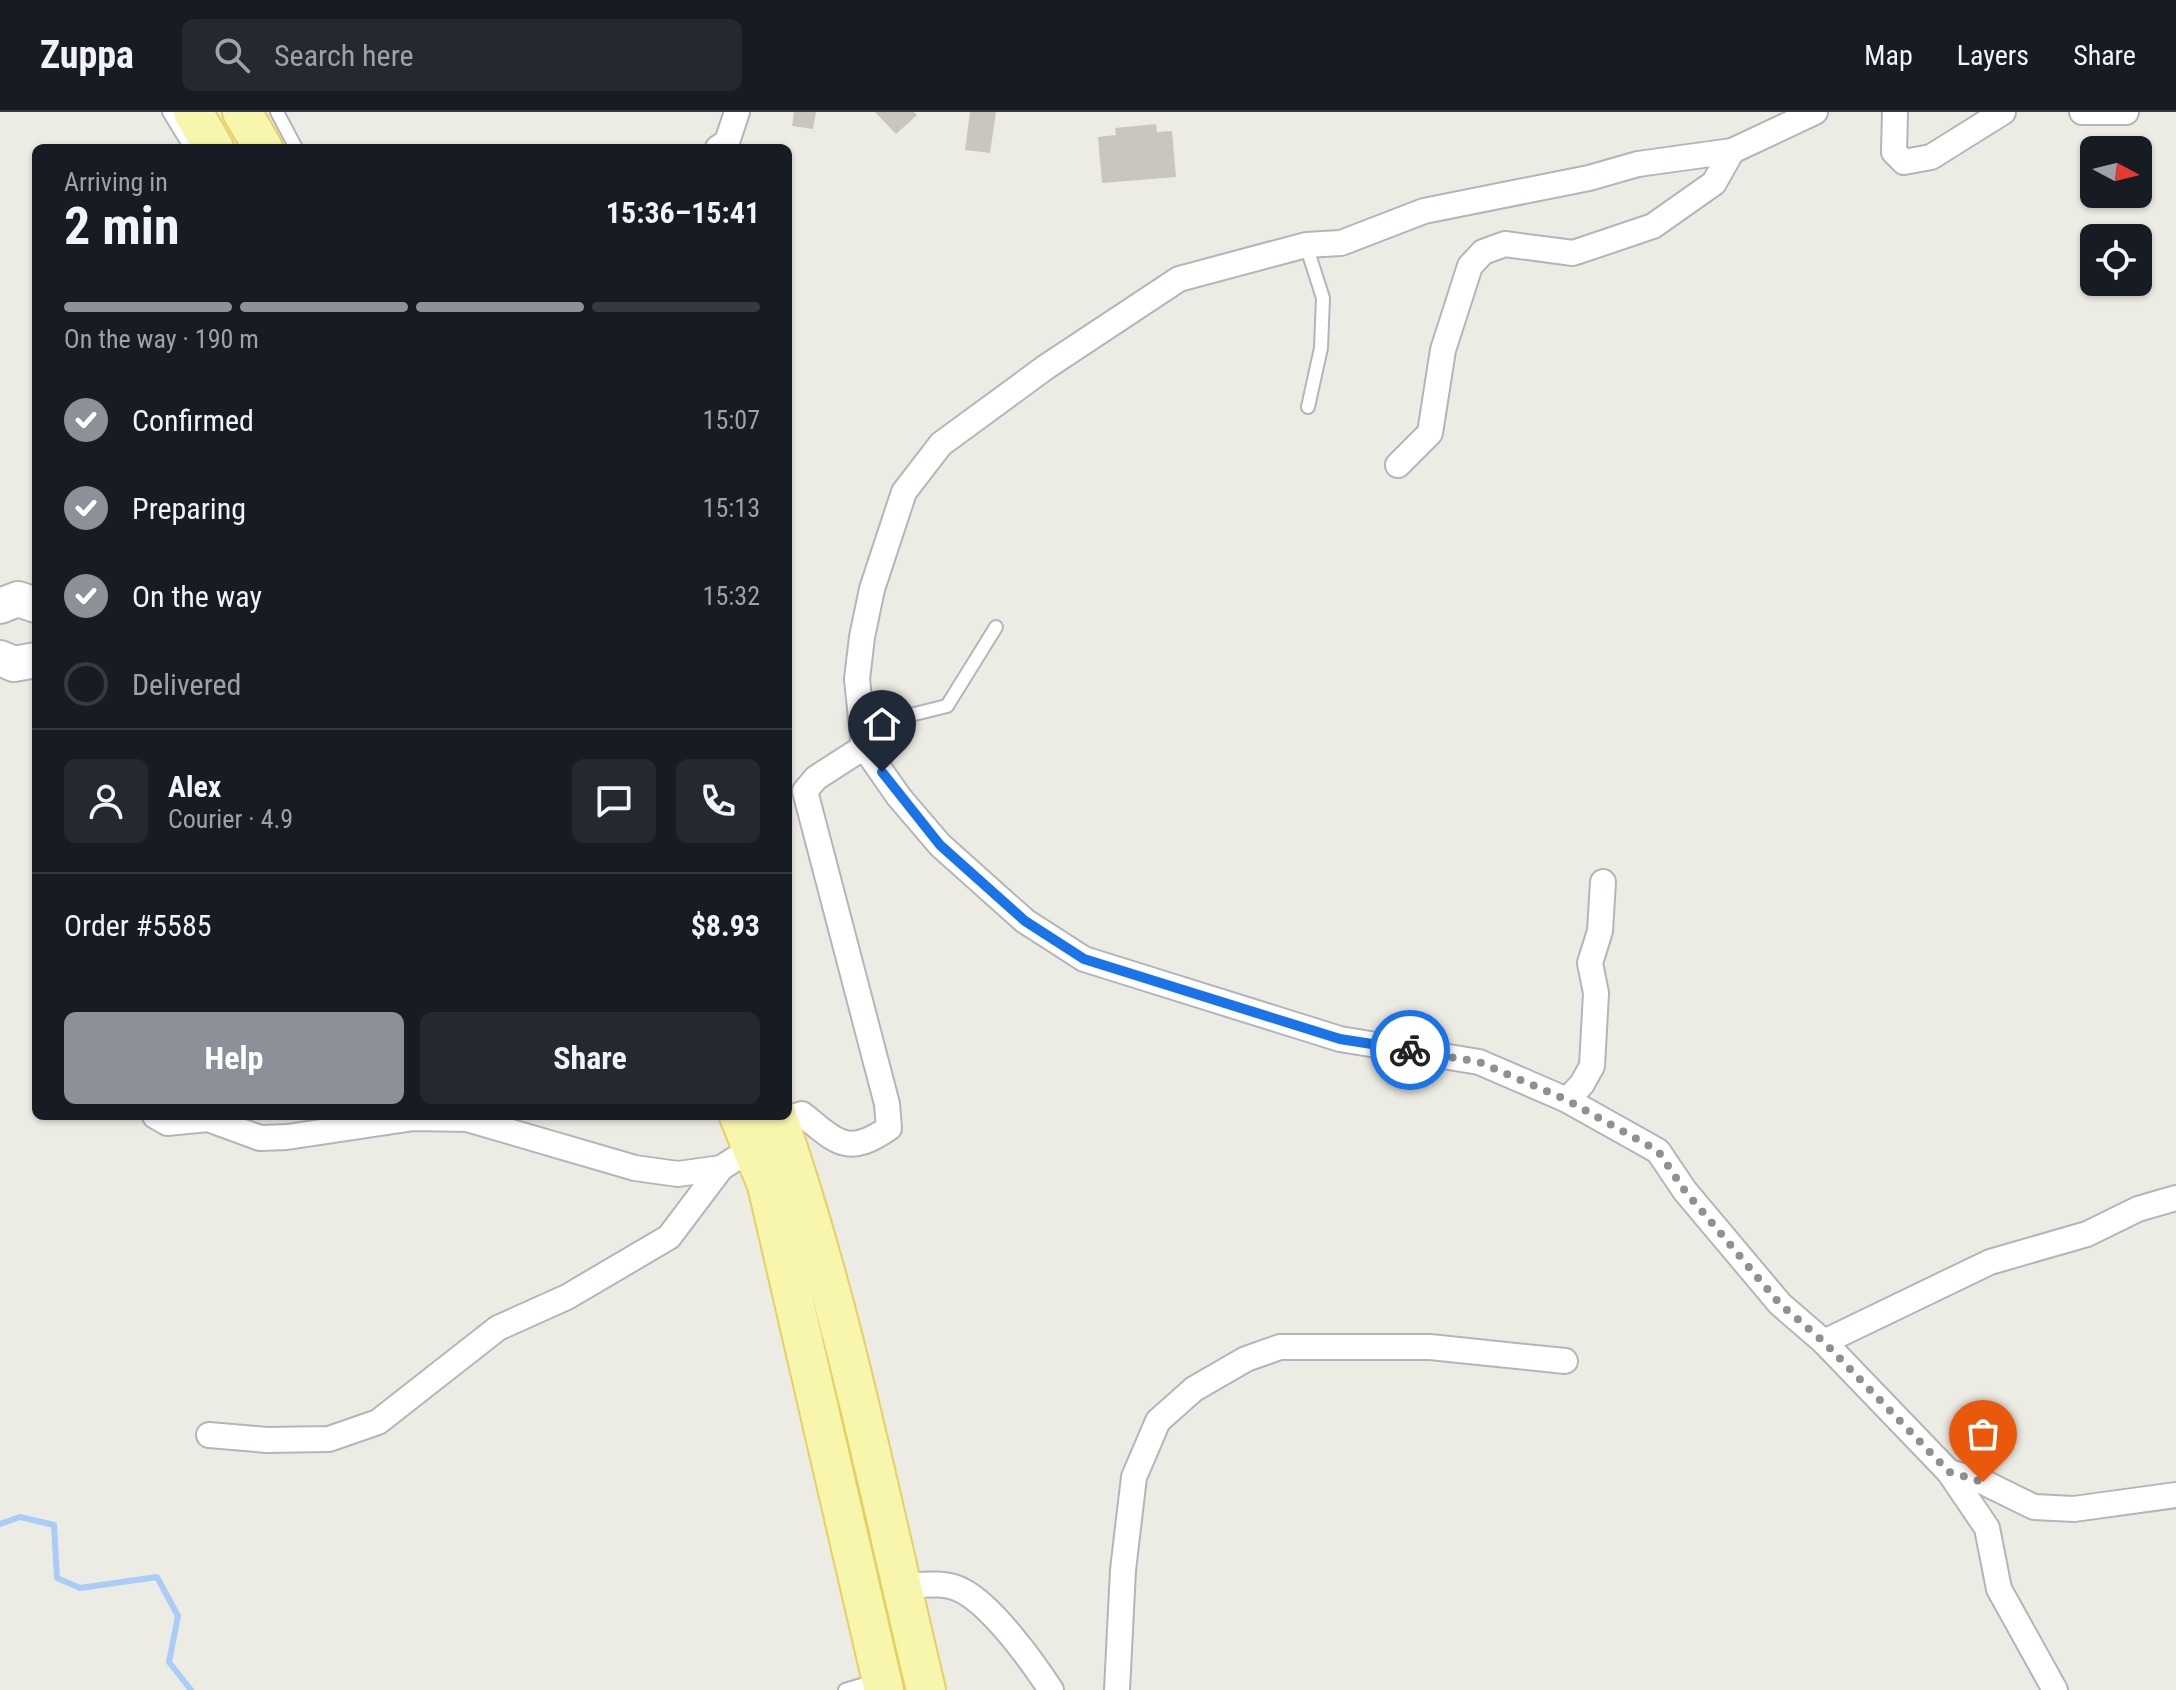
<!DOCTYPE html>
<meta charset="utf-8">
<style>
body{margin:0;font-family:"Roboto Condensed",sans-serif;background:#242831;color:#f1f3f6;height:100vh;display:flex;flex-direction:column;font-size:30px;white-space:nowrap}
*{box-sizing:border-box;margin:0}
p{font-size:26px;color:#9ea1a6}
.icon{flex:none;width:44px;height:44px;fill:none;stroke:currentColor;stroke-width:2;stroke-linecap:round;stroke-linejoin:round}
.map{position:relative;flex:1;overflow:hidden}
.panel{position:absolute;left:32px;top:32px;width:760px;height:976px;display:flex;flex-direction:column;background:#171b24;border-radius:12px;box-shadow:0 2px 6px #0004}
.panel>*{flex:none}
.needle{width:52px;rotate:97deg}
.buttons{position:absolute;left:2080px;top:24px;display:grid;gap:16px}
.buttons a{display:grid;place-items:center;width:72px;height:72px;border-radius:12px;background:#171b24;box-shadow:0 2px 6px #0004;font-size:40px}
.pin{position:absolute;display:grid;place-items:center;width:68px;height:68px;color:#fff;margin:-82px -34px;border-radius:50% 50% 50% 0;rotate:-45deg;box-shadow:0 0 8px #0007}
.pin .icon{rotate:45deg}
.courier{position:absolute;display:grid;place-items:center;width:80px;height:80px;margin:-40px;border:6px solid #1a73e8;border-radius:50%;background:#fff;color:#222;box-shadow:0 2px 10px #0007}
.head em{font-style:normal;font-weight:700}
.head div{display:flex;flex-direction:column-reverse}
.head{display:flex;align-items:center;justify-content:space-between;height:136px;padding:0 32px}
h1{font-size:52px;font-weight:700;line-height:60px}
.bar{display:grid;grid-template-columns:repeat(4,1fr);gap:12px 8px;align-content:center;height:96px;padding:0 32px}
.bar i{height:10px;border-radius:6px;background:#363941}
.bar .on{background:#8c9099}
.bar p{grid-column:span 4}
.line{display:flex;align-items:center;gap:20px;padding:0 32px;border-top:2px solid #363941}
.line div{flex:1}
.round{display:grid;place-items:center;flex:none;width:84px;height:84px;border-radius:12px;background:#242831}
ol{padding:0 32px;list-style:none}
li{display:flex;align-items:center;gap:24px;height:88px}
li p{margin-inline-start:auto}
li .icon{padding:8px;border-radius:50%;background:#8c9099;color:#fff;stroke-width:4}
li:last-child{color:#9ea1a6}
li i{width:44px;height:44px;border:4px solid #363941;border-radius:50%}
.action{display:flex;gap:16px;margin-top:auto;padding:16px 32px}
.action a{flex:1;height:92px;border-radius:12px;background:#8c9099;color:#fff;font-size:32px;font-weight:700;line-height:92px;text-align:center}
.action a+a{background:#242831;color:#f1f3f6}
header{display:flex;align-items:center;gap:48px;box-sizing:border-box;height:112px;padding:0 40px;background:#171b24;border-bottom:2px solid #363941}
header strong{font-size:38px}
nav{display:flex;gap:44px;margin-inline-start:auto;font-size:28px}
.search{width:560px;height:72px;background:#242831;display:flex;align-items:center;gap:20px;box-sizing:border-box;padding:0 28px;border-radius:12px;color:#9ea1a6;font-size:30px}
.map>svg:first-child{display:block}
</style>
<header>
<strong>Zuppa</strong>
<div class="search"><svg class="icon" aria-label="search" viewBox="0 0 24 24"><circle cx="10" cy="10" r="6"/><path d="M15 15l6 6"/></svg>Search here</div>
<nav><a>Map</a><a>Layers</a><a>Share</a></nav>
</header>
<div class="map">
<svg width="2176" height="1578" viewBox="0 0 2176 1578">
<rect width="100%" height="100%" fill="#edece4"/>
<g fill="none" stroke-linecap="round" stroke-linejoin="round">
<path stroke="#a9ccf8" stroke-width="6" d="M0,1412L20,1405L54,1413L57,1466L80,1476L157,1465L178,1504L169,1550L191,1578"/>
</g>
<g fill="#c9c6c0">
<path d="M794,0H816L813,17L792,14Z"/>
<path d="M875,0H914L917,3L896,22Z"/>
<path d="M970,0H996L990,41L965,38Z"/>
<path d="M1156,12L1157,20L1172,19L1176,65L1102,71L1098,25L1116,23L1115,16Z"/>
</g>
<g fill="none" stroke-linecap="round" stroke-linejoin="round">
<g stroke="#b4b5ba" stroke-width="16">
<g id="lane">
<path d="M169,0L191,36"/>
<path d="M277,0L296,36"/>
<path d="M1306,133L1323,186L1321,236L1308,295"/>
<path d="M864,635L894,607L947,594L996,515"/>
<path d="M845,1578L878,1568"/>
</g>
</g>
<g stroke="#b4b5ba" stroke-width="28">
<g id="street">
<path d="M1815,0L1732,39L1638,52L1589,66L1424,99L1341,131L1306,133L1179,167L1046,255L941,332L904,380L872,477L862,525L857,567L864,635L899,685L940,733L1025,809L1084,847L1340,927L1479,950L1567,988L1658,1039L1685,1079L1780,1192L1824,1230L1949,1360L1987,1416L1999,1477L2055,1578"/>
<path d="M1895,0L1894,40L1904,50L1931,45L2003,0"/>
<path d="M2082,0H2126"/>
<path d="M718,36L727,30L737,0"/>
<path d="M1398,353L1430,321L1443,238L1470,154L1483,140L1505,132L1573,141L1653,114L1714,71L1732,39"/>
<path d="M1567,988L1582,972L1592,954L1596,881L1590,851L1600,819L1603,770"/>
<path d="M155,1004L167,1011L208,1007L260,1026L287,1025L414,1006L467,1007L635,1056L678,1062L721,1056L752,1036L779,1010L802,1002C837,1030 847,1045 889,1016L887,992L805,679L816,666L864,635"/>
<path d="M1824,1230L1990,1150L2087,1122L2138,1097L2176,1086"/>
<path d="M209,1323L267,1328L329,1327L378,1310L498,1216L567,1185L669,1125L721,1056"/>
<path d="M1949,1360L1983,1370L2034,1395L2074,1397L2176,1383"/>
<path d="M901,1474C922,1473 945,1469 963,1479C993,1495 1032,1549 1051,1578"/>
<path d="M1117,1578L1123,1458L1134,1365L1158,1309L1194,1277L1246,1247L1280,1235H1430L1565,1249"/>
</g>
</g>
<g stroke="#b5b7bd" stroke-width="38">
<g id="secondary">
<path d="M0,494L18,487L36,493"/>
<path d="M0,546L14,552L36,548"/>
</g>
</g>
<g stroke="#e6d064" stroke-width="42">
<g id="primary">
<path d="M193,0L214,36"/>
<path d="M242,0L263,36"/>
<path d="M739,1004L767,1073L884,1578"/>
<path d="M777,1004C842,1191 880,1386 926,1578"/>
</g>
</g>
<use href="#lane" stroke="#fff" stroke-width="12"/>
<use href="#street" stroke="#fff" stroke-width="24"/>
<use href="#secondary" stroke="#fff" stroke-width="34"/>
<use href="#primary" stroke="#f8f5ad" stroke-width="38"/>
</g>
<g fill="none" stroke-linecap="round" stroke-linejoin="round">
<path stroke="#8f9090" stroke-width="8" stroke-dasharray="0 14.4" d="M1410,938L1479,950L1567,988L1658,1039L1685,1079L1780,1192L1824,1230L1949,1360L1983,1370"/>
<path stroke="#1a73e8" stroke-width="10" d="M882,660L940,733L1025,809L1084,847L1340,927L1410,938"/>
</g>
</svg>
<div class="buttons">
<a><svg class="needle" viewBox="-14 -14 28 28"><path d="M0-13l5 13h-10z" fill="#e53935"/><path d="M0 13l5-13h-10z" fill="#9ea1a6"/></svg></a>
<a><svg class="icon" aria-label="locate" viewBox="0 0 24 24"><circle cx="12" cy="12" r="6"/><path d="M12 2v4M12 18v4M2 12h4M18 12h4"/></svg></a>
</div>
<div class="pin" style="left:1983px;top:1370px;background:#ea580c"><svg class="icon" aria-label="bag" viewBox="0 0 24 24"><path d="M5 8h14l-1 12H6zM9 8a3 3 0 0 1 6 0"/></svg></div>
<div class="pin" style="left:882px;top:660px;background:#1f2937"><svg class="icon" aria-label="home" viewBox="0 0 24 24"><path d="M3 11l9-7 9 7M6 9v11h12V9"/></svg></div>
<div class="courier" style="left:1410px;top:938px"><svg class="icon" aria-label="bike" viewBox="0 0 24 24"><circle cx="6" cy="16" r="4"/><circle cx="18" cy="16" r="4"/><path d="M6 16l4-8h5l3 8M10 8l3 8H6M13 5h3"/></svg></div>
<section class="panel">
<div class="head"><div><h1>2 min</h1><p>Arriving in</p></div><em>15:36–15:41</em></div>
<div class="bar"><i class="on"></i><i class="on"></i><i class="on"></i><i></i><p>On the way · 190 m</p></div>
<ol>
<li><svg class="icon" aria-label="check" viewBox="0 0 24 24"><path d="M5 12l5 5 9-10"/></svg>Confirmed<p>15:07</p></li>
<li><svg class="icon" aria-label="check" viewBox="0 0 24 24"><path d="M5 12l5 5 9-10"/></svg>Preparing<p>15:13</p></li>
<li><svg class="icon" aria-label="check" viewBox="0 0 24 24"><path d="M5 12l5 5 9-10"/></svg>On the way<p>15:32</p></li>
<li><i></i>Delivered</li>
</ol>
<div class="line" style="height:144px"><a class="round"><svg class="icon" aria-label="person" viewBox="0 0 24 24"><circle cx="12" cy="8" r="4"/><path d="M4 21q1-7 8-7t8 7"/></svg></a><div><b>Alex</b><p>Courier · 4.9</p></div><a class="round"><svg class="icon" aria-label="chat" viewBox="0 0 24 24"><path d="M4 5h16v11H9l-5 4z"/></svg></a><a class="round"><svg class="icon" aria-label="phone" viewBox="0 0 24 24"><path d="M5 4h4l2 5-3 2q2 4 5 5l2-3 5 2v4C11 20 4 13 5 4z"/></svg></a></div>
<div class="line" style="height:104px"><div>Order #5585</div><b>$8.93</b></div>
<div class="action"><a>Help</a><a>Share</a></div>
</section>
</div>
